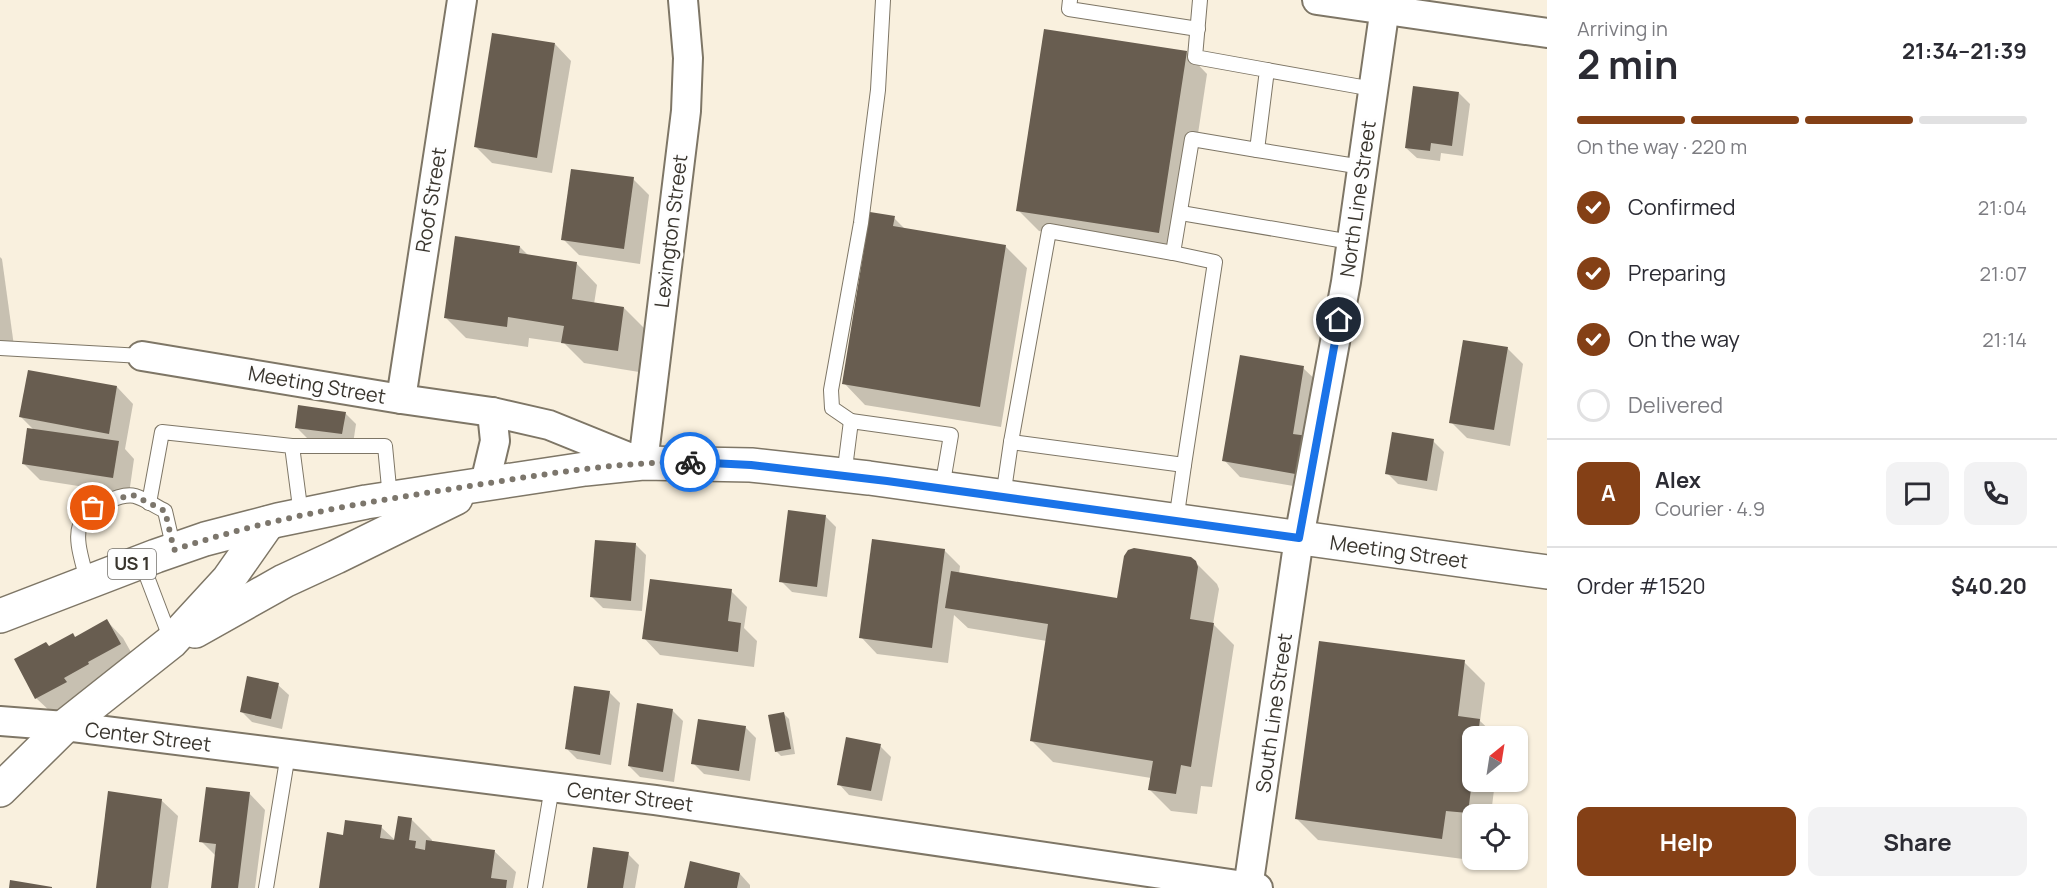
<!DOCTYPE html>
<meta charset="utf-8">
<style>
body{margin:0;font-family:Manrope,sans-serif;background:#f2f2f3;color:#2b2b33;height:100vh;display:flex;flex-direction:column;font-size:22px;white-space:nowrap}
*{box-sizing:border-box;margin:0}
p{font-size:20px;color:#7c7c81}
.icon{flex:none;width:33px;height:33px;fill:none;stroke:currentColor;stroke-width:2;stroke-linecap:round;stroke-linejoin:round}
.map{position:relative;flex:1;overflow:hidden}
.details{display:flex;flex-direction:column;background:#fff;width:510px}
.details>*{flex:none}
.needle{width:39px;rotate:30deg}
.buttons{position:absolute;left:1462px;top:726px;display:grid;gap:12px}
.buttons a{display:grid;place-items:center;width:66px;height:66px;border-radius:12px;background:#fff;box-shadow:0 2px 4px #0004;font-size:30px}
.pin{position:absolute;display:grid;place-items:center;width:51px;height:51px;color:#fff;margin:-26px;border:3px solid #fff;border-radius:50%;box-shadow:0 2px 6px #0007}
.courier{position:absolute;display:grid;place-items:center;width:60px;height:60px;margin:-30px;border:4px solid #1a73e8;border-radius:50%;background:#fff;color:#222;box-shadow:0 2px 8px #0007}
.head em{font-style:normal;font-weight:700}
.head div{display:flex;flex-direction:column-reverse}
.head{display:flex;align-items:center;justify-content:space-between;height:102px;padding:0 30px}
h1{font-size:39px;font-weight:700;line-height:45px}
.bar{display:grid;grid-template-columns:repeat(4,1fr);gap:9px 6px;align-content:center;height:72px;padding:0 30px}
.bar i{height:8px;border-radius:4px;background:#e1e1e2}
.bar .active{background:#844016}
.bar p{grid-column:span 4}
.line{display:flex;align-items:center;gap:15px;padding:0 30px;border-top:2px solid #e1e1e2}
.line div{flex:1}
.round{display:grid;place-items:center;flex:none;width:63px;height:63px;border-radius:12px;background:#f2f2f3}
ol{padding:0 30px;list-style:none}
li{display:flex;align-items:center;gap:18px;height:66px}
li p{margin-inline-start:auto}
li .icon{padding:6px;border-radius:50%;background:#844016;color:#fff;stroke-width:4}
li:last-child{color:#7c7c81}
li i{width:33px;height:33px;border:3px solid #e1e1e2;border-radius:50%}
.primary-button{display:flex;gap:12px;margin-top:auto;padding:12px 30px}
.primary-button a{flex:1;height:69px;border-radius:12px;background:#844016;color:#fff;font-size:24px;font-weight:700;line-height:69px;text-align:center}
.primary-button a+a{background:#f2f2f3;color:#2b2b33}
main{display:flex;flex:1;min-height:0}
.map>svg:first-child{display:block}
</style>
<main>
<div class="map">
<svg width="1547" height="888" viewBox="0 0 1547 888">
<rect width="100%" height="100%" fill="#f9f0de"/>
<g fill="#0003">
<path d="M555,44L571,61L552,173L492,163L475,146Z"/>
<path d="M1186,52L1207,74L1180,253L1039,231L1018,210Z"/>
<path d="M1459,93L1470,104L1463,156L1441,153L1440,161L1417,158L1406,148Z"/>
<path d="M633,179L649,195L640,264L579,255L563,239Z"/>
<path d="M894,218L906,230L1005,246L1027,268L1001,427L865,405L844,383Z"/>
<path d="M520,247L529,256L576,263L597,285L594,304L624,308L645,329L639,372L584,363L564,343L529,338L528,347L466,338L445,317Z"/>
<path d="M0,257L2,259L14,346L0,352Z"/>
<path d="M1507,348L1523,364L1510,446L1467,438L1451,422Z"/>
<path d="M1303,368L1320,384L1317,490L1240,477L1224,460Z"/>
<path d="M117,387L133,404L125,449L134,459L129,494L40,480L23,463L34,430L21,417Z"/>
<path d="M345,413L356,424L353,444L307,438L296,427Z"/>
<path d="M1433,441L1444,452L1437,491L1398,484L1387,473Z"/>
<path d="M825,516L836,527L827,597L792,592L781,581Z"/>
<path d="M635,544L646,555L642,611L603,608L592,597Z"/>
<path d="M944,550L960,566L959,574L1119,600L1195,562L1217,584L1219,589L1213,624L1234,645L1212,787L1201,786L1197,814L1171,811L1150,790L1151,778L1053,762L1032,741L1047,641L968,628L954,615L948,663L877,654L861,637Z"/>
<path d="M731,591L747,607L744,628L757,641L754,667L660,655L644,638Z"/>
<path d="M107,621L123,638L136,661L82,699L53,714L36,698L50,648L75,638Z"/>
<path d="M1464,662L1485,683L1480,721L1496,736H1473V782H1495L1491,814H1473V832L1467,831L1463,859L1318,840L1297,819Z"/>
<path d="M278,685L289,695L282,729L252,722L241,711Z"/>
<path d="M609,692L620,703L611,765L577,759L566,748Z"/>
<path d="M672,710L683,721L674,782L640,777L629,766Z"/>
<path d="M784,714L789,719L795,754L781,756L776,751Z"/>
<path d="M745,727L756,738L750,781L704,774L693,763Z"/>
<path d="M880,746L891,757L882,801L849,795L839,784Z"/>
<path d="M249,793L265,810L255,888H212L216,856L201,841Z"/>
<path d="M161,800L178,816L168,888H97Z"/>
<path d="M411,819L432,840V842L494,851L516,872L513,888H321L344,836L381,827L396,841Z"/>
<path d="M628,854L639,865L635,888H588Z"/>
<path d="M740,874L750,885V888H686Z"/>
</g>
<g fill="#685d50">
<path d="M1044,29L1187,51L1159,233L1016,211Z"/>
<path d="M492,33L555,43L537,158L474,147Z"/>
<path d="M1413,86L1459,92L1452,146L1431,143L1430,151L1405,148Z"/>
<path d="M571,169L634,177L624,249L561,240Z"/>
<path d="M870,212L895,216L893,226L1006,245L980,407L842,384Z"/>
<path d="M455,236L520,246L519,253L577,262L572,299L624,307L618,351L561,343L564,326L508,317L507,327L444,318Z"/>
<path d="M1463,340L1508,347L1494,430L1449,423Z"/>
<path d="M1240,355L1304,366L1293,434L1308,436L1301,475L1222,461Z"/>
<path d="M28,370L117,386L109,434L19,417Z"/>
<path d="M298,405L346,412L342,434L295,428Z"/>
<path d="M27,428L119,441L113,478L22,464Z"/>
<path d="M1392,432L1434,439L1427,481L1385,474Z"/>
<path d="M788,510L826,515L817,587L779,582Z"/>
<path d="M872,539L945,549L932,648L859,638Z"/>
<path d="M595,540L636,543L631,601L590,597Z"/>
<path d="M1134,548L1191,557L1196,561L1198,567L1190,619L1214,623L1191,767L1181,765L1176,794L1148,790L1153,761L1030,741L1048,624L945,608L951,571L1117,598L1124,556L1128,550Z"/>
<path d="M650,579L732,589L728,621L741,623L738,652L642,639Z"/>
<path d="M107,619L121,644L88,662L89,664L64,678L67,682L35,699L14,659L46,642L49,646L73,633L75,637Z"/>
<path d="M1319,641L1465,660L1458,716L1480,719L1478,736H1473V773L1468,813L1446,811L1442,839L1295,819Z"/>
<path d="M247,676L279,683L271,719L240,712Z"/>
<path d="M574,686L610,691L600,755L565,749Z"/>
<path d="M637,703L673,709L663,772L628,766Z"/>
<path d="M784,712L791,749L775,752L768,715Z"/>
<path d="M698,719L746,726L739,771L691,764Z"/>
<path d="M846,737L881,744L871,791L837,785Z"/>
<path d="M206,787L250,792L238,888H211L216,844L199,842Z"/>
<path d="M108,791L162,799L151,888H96Z"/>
<path d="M398,816L412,818L409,840L416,841L415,848L425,850L426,840L495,850L491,878L507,880L506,888H319L327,832L343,835L345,820L382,825L380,838L394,840Z"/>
<path d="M593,847L629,852L623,888H587Z"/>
<path d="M690,861L740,873L737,888H684Z"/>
<path d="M10,880L52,887V888H9Z"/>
</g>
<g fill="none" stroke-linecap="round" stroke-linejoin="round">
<g stroke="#7e7666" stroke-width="16">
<g id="service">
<path d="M1070,0L1069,9L1198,29"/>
<path d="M1267,70L1373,89"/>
<path d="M1257,150L1362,167"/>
<path d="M1181,213L1351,242"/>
<path d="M0,348L142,356"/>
<path d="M851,421L832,408L831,390L861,223L878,90L883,0"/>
<path d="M1011,442L1184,465L1215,262L1173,253L1192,139L1257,150L1267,70L1195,57L1200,0"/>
<path d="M292,446H385L390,498"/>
<path d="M844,476L851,421L951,435L942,488"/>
<path d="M1003,497L1011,442L1049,231L1173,253"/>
<path d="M149,503L162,432L292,446L301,515"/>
<path d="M1176,521L1184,465"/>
<path d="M141,561L171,640"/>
<path d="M87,581C84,565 74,541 80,525C85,510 120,492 135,496C145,499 155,506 165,511L174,550"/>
<path d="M266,888L288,754"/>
<path d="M535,888L552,787"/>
</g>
</g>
<g stroke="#7e7666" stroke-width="32">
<g id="minor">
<path d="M1317,0L1547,33"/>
<path d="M142,356L401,399L492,412L549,425L643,463L686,111L688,58L683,0"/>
<path d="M401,399L462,0"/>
<path d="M485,483L495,441L492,412"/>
<path d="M0,721L65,726L655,800L1258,888"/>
<path d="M1248,888L1299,538L1346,282L1386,0"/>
</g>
</g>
<g stroke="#7e7666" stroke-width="36">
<g id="primary">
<path d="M0,616L156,556L205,539L278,520L366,502L585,469L643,463L751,465L869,478L1547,572"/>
<path d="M195,631L284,581L336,557L456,498"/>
<path d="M0,790L65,726L171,642L228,580L268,523"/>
</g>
</g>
<use href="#service" stroke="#fff" stroke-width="14"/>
<use href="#minor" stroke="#fff" stroke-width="28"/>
<use href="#primary" stroke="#fff" stroke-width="33"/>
</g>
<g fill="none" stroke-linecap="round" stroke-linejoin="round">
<path stroke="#7c766c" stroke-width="6" stroke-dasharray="0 10.8" d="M93,508L107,501L133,495L165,511L174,550C268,518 366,502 464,487C539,475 614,462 690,462"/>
<path stroke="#1a73e8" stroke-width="8" d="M690,462L751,465L887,481L1299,538L1339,320"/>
</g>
<g text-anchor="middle" stroke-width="6" stroke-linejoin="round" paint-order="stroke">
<rect fill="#fefefe" stroke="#74716c" stroke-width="1.5" x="108" y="549" width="48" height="30" rx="4.5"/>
<g font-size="18" font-weight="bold" fill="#39352e">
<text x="132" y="570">US 1</text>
</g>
<g font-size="20" fill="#39352e" stroke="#fefefe">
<text transform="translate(1358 199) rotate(-82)" y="7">North Line Street</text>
<text transform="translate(431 200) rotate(-81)" y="7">Roof Street</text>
<text transform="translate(671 231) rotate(-83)" y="7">Lexington Street</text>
<text transform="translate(317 385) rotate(10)" y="7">Meeting Street</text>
<text transform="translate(1399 552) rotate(8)" y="7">Meeting Street</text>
<text transform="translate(1274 713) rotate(-82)" y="7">South Line Street</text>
<text transform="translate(148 737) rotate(7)" y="7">Center Street</text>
<text transform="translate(630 797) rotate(7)" y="7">Center Street</text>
</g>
</g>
</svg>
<div class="buttons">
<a><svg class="needle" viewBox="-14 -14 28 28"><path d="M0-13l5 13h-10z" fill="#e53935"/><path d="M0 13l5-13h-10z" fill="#7c7c81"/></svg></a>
<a><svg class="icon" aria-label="locate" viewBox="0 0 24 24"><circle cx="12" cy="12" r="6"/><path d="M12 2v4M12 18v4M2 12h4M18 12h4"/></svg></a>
</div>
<div class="pin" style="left:93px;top:508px;background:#ea580c"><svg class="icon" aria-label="bag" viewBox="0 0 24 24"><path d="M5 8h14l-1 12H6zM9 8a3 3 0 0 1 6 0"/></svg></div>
<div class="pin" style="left:1339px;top:320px;background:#1f2937"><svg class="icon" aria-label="home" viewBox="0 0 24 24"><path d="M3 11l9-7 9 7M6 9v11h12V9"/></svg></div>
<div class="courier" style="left:690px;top:462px"><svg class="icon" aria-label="bike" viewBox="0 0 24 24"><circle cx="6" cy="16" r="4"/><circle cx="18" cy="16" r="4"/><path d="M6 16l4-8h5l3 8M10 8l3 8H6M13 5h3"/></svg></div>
</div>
<section class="details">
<div class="head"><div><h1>2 min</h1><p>Arriving in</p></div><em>21:34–21:39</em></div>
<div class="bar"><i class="active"></i><i class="active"></i><i class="active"></i><i></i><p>On the way · 220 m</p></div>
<ol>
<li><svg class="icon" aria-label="check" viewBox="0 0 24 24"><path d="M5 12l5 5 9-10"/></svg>Confirmed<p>21:04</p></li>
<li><svg class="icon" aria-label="check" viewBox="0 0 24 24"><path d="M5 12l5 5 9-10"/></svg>Preparing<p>21:07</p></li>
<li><svg class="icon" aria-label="check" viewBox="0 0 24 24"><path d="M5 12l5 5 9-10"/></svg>On the way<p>21:14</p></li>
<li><i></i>Delivered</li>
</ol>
<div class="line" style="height:108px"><b class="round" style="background:#844016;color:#fff">A</b><div><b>Alex</b><p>Courier · 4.9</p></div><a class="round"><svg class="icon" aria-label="chat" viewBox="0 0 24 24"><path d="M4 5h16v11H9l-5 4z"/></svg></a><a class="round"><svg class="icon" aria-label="phone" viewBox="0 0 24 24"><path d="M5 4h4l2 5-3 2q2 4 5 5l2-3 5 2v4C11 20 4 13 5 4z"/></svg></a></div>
<div class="line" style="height:78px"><div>Order #1520</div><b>$40.20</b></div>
<div class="primary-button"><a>Help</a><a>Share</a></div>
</section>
</main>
